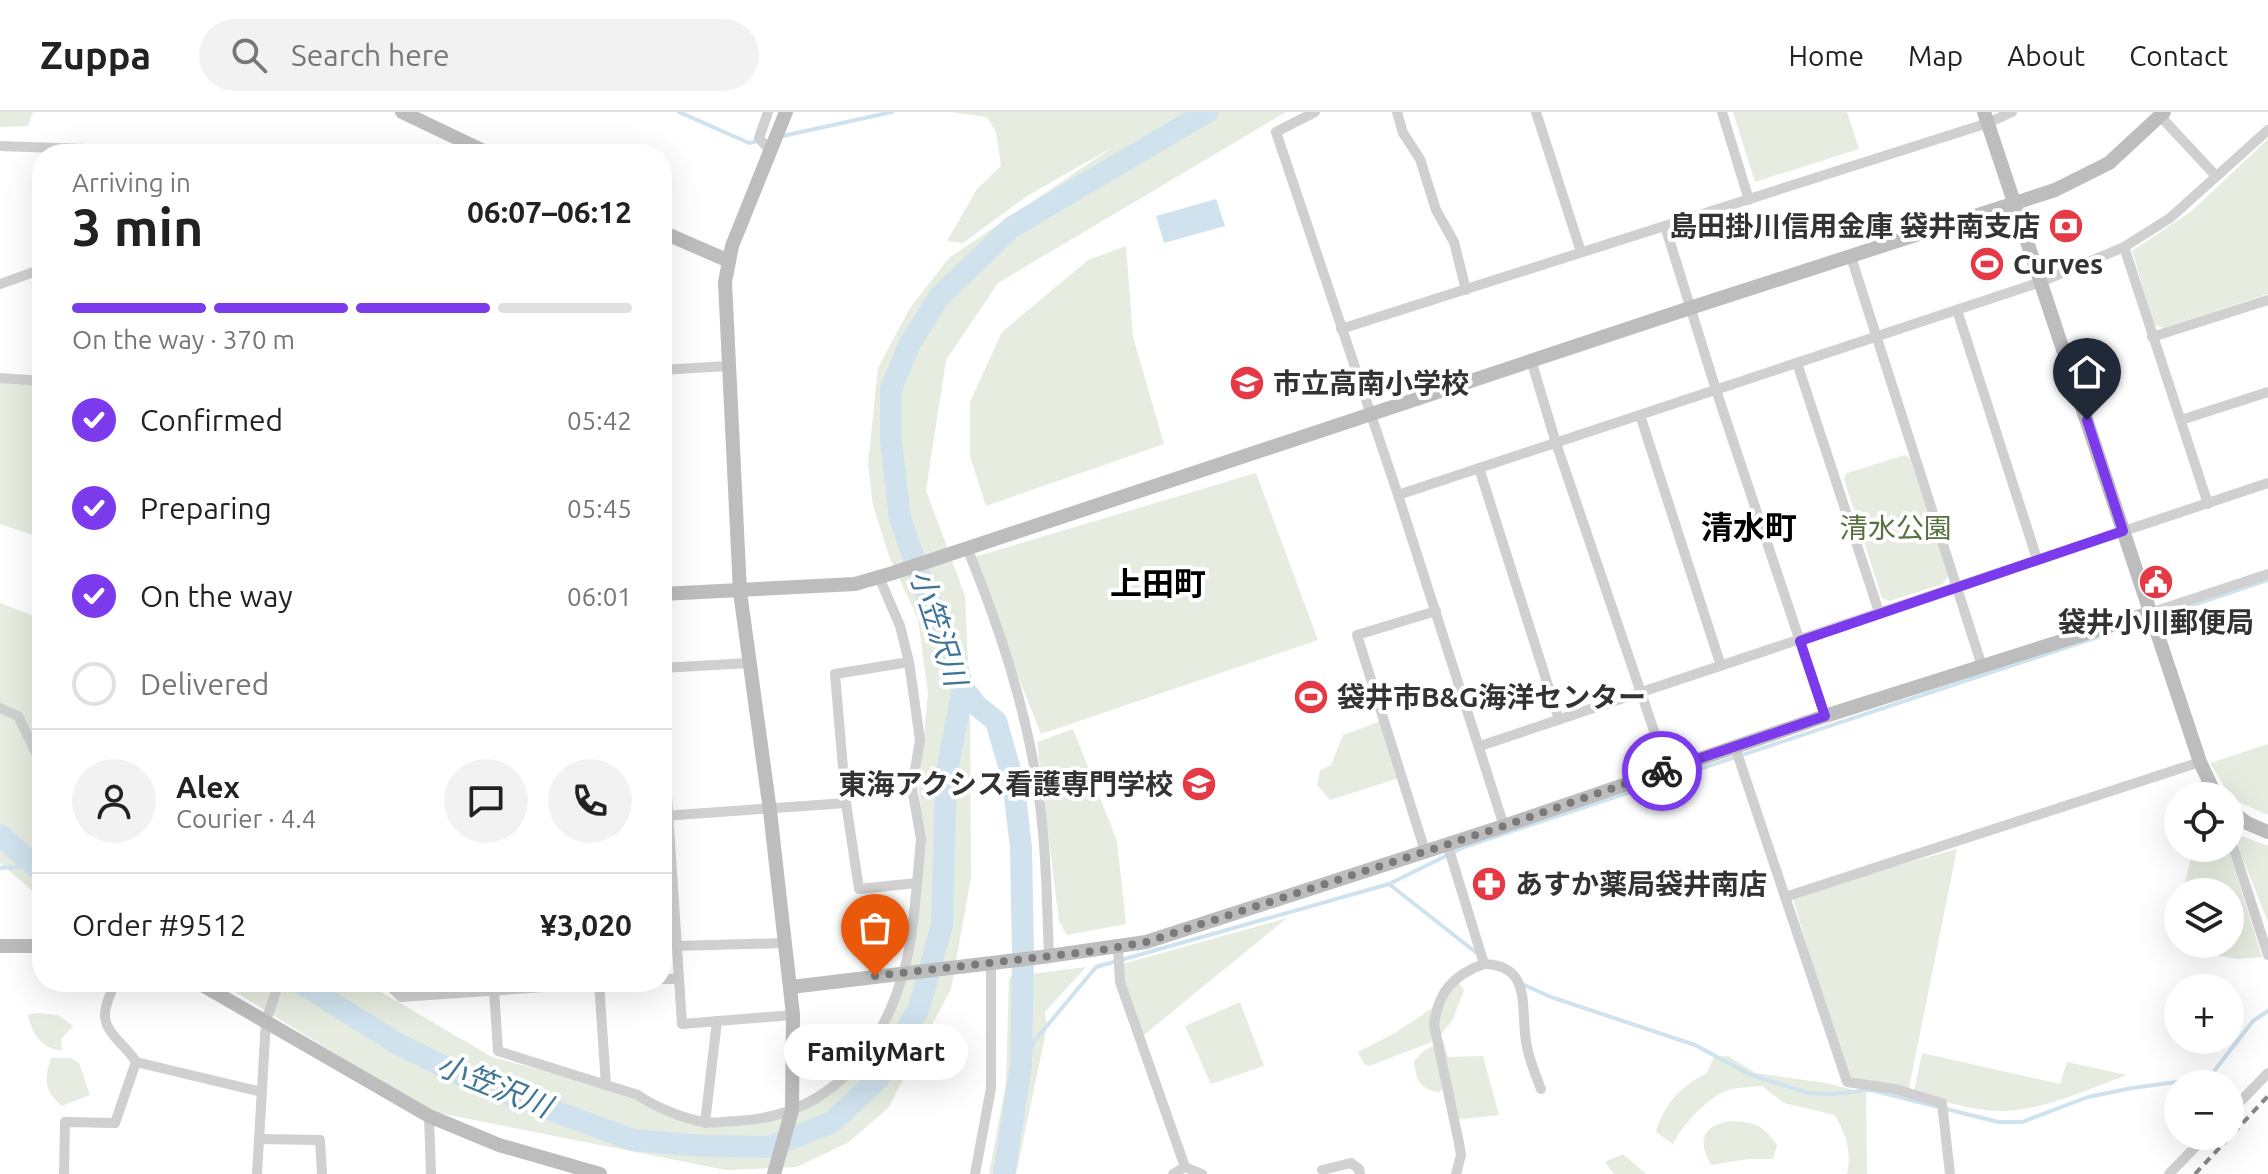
<!DOCTYPE html>
<meta charset="utf-8">
<style>
body{margin:0;font-family:Ubuntu,"Noto Sans JP",sans-serif;background:#f2f2f2;color:#222;height:100vh;display:flex;flex-direction:column;font-size:30px;white-space:nowrap}
*{box-sizing:border-box;margin:0}
p{font-size:26px;color:#767676}
.icon{flex:none;width:44px;height:44px;fill:none;stroke:currentColor;stroke-width:2;stroke-linecap:round;stroke-linejoin:round}
.map{position:relative;flex:1;overflow:hidden}
.sheet{position:absolute;left:32px;top:32px;width:640px;height:848px;display:flex;flex-direction:column;background:#fff;border-radius:32px;box-shadow:0 8px 32px #0002}
.sheet>*{flex:none}
.tools{position:absolute;left:2164px;top:670px;display:grid;gap:16px}
.tools a{display:grid;place-items:center;width:80px;height:80px;border-radius:50%;background:#fff;box-shadow:0 8px 32px #0002;font-size:40px}
.pin{position:absolute;display:grid;place-items:center;width:68px;height:68px;color:#fff;margin:-82px -34px;border-radius:50% 50% 50% 0;rotate:-45deg;box-shadow:0 0 8px #0007}
.pin .icon{rotate:45deg}
.courier{position:absolute;display:grid;place-items:center;width:80px;height:80px;margin:-40px;border:6px solid #7c3aed;border-radius:50%;background:#fff;color:#222;box-shadow:0 2px 10px #0007}
.bubble{position:absolute;height:56px;border-radius:28px;background:#fff;box-shadow:0 8px 32px #0002;font-size:26px;font-weight:600;line-height:56px;text-align:center}
.headline em{font-style:normal;font-weight:600}
.headline div{display:flex;flex-direction:column-reverse}
.headline{display:flex;align-items:center;justify-content:space-between;height:136px;padding:0 40px}
h1{font-size:52px;font-weight:600;line-height:60px}
.bar{display:grid;grid-template-columns:repeat(4,1fr);gap:12px 8px;align-content:center;height:96px;padding:0 40px}
.bar i{height:10px;border-radius:6px;background:#e0e0e0}
.bar .selected{background:#7c3aed}
.bar p{grid-column:span 4}
.line{display:flex;align-items:center;gap:20px;padding:0 40px;border-top:2px solid #e0e0e0}
.line div{flex:1}
.round{display:grid;place-items:center;flex:none;width:84px;height:84px;border-radius:42px;background:#f2f2f2}
ol{padding:0 40px;list-style:none}
li{display:flex;align-items:center;gap:24px;height:88px}
li p{margin-inline-start:auto}
li .icon{padding:8px;border-radius:50%;background:#7c3aed;color:#fff;stroke-width:4}
li:last-child{color:#767676}
li i{width:44px;height:44px;border:4px solid #e0e0e0;border-radius:50%}
header{display:flex;align-items:center;gap:48px;box-sizing:border-box;height:112px;padding:0 40px;background:#fff;border-bottom:2px solid #e0e0e0}
header strong{font-size:38px}
nav{display:flex;gap:44px;margin-inline-start:auto;font-size:28px}
.search{width:560px;height:72px;background:#f2f2f2;display:flex;align-items:center;gap:20px;box-sizing:border-box;padding:0 28px;border-radius:44px;color:#767676;font-size:30px}
.map>svg:first-child{display:block}
</style>
<header>
<strong>Zuppa</strong>
<div class="search"><svg class="icon" aria-label="search" viewBox="0 0 24 24"><circle cx="10" cy="10" r="6"/><path d="M15 15l6 6"/></svg>Search here</div>
<nav><a>Home</a><a>Map</a><a>About</a><a>Contact</a></nav>
</header>
<div class="map">
<svg width="2268" height="1062" viewBox="0 0 2268 1062">
<rect width="100%" height="100%" fill="#fff"/>
<g fill="#e6ecdf">
<path d="M0,0H33L28,14L0,15Z"/>
<path d="M951,0H1286L998,171L946,248L926,378L965,484L970,596L971,766L951,877L888,996L849,1030L797,1055L726,1058L429,999L219,870H364L492,945L641,985L719,1015L807,996L838,971L880,916L912,817L921,730L919,675L928,581L918,507L889,444L873,393L868,352L878,256L910,196L949,146L1113,35L1027,84L963,131L947,129L977,77L1001,54L996,20L987,5Z"/>
<path d="M1733,0H1847L1859,37L1755,70Z"/>
<path d="M2268,27V182L2163,216L2154,212L2132,139L2192,99Z"/>
<path d="M1126,134L1133,225L1164,332L986,394L970,344V290L1002,220L1088,148Z"/>
<path d="M0,269L42,270V426L0,412Z"/>
<path d="M1905,343L1910,347L1948,464L1943,472L1890,489L1882,486L1844,367L1847,361Z"/>
<path d="M1256,361L1318,528L1041,622L971,446Z"/>
<path d="M0,491L42,507V787L0,751Z"/>
<path d="M1384,608L1402,665L1330,688L1317,673L1320,658L1331,653L1343,623Z"/>
<path d="M1073,617L1117,729L1126,812L1067,823L1059,809L1037,630Z"/>
<path d="M2268,632V703L2232,687L2210,651Z"/>
<path d="M2236,722L2268,734V810L2240,740Z"/>
<path d="M2193,736H2228L2262,845L2238,847L2202,841L2201,835L2192,832H2230V780H2183Z"/>
<path d="M1957,737L1908,981L1847,970L1792,783Z"/>
<path d="M1287,806L1139,927L1119,853Z"/>
<path d="M1086,855L1045,900L1047,915L1016,1062H989L1006,971L1009,865Z"/>
<path d="M1455,866L1464,878L1453,907L1437,928L1369,954L1364,952L1358,940L1395,921L1437,893Z"/>
<path d="M1240,890L1264,954L1211,972L1185,914Z"/>
<path d="M38,901L58,903L73,914L61,927L62,938C43,939 30,919 28,902Z"/>
<path d="M1443,928L1448,945L1483,944L1499,1003L1454,1008L1450,986L1449,958L1447,972L1439,980C1419,977 1417,969 1414,950L1422,940Z"/>
<path d="M1922,941L2060,972L2067,950L2127,963C2088,977 2043,999 2000,999C1970,999 1942,987 1913,983Z"/>
<path d="M1728,944L1756,961L1826,971L1866,981L1867,1062H1847C1852,1038 1846,1024 1835,1003L1784,991L1762,974C1752,975 1739,975 1729,978C1707,985 1683,1012 1673,1032L1656,1020C1664,992 1681,974 1707,961L1714,945Z"/>
<path d="M51,946H70L79,951L90,983L62,994C44,979 44,968 51,946Z"/>
<path d="M1729,1009C1755,1010 1762,1012 1777,1033L1773,1047H1748L1711,1053C1698,1029 1701,1015 1729,1009Z"/>
<path d="M1623,1042L1646,1062H1614L1605,1050Z"/>
</g>
<path fill="#cfe2ee" d="M1216,87L1225,114L1164,131L1156,104Z"/>
<g fill="none" stroke-linecap="round" stroke-linejoin="round">
<g stroke="#cfe2ee" stroke-width="4">
<path d="M679,0L749,31L758,29"/>
<path d="M778,25L892,0"/>
<path d="M2154,506L2268,468"/>
<path d="M0,756L32,754"/>
<path d="M1389,772L1478,842"/>
<path d="M1522,872L1551,885L1695,933L1751,963L1808,981L1832,982L1871,978L1998,1010H2022L2088,985L2132,976L2198,967L2211,963L2253,909L2268,899"/>
<path d="M1021,953L1036,927L1096,855L1389,772L1464,735L2104,523"/>
</g>
<g stroke="#cfe2ee" stroke-width="22">
<path d="M963,576L976,593L996,609L1013,668L1021,735L1023,843L1021,953L1004,1062"/>
<path d="M0,723L42,760"/>
<path d="M299,870L398,932L473,969L633,1028L704,1034L770,1035L832,1010L878,967L919,896L942,813L946,664L963,576L952,536L924,476L900,406L891,330V277L909,233L939,185L1012,115L1207,0"/>
</g>
<g stroke="#d0d0d0" stroke-width="10">
<path d="M768,0L759,26L771,40"/>
<path d="M1315,0L1276,20L1398,383L1504,714"/>
<path d="M1397,0L1403,21L1420,47L1436,98L1454,130L1466,178"/>
<path d="M1536,0L1581,140"/>
<path d="M1722,0L1749,88"/>
<path d="M2160,4L2216,64"/>
<path d="M0,34L230,42"/>
<path d="M1665,114L1716,278L1825,604"/>
<path d="M2124,135L2208,392"/>
<path d="M1851,145L1982,554"/>
<path d="M0,172L42,157"/>
<path d="M1957,198L2037,447"/>
<path d="M1341,217L1988,11L2012,0"/>
<path d="M2152,225L2268,188"/>
<path d="M1531,248L1556,331L1667,657"/>
<path d="M1797,251L1879,500"/>
<path d="M662,258L727,254"/>
<path d="M0,266L42,269"/>
<path d="M1640,303L1721,554"/>
<path d="M2181,308L2268,280"/>
<path d="M1479,356L1559,608"/>
<path d="M1398,383L2041,170L2124,135L2170,106L2268,18"/>
<path d="M967,436C1003,523 1033,616 1042,711C1047,755 1047,800 1049,845"/>
<path d="M879,465L900,514L909,550L920,628L912,676L921,727L917,771L859,777L846,691L835,562L909,550"/>
<path d="M2150,501L2268,462"/>
<path d="M662,556L749,551"/>
<path d="M0,596L18,604L42,653"/>
<path d="M662,608L682,912L793,903"/>
<path d="M1480,634L2268,371"/>
<path d="M1735,635L1847,970L1895,977L1942,991L1950,1062"/>
<path d="M664,704L846,691"/>
<path d="M2230,725L2268,843"/>
<path d="M1447,731L1484,852C1535,853 1519,901 1527,935C1530,950 1536,964 1541,977"/>
<path d="M1425,739L1357,523L1436,499"/>
<path d="M1785,785L2200,650"/>
<path d="M676,834L786,831"/>
<path d="M1118,836L1120,870L1185,1055"/>
<path d="M662,867H678"/>
<path d="M386,870L401,885L617,870"/>
<path d="M599,870L606,973"/>
<path d="M494,877L498,939L638,983C653,994 686,1008 706,1010C715,1012 726,1009 736,1009C826,1005 879,944 903,862C912,832 914,801 917,771"/>
<path d="M136,950L262,980"/>
<path d="M2230,1000L2268,961"/>
<path d="M429,1004L431,1062"/>
<path d="M705,1011L717,909"/>
<path d="M259,1027L320,1028L322,1062"/>
<path d="M1322,1058L1351,1051L1359,1057L1360,1062"/>
<path d="M64,1062L65,1010L115,1011L136,950C127,934 104,921 105,902C105,892 112,879 115,870"/>
<path d="M257,1062L266,909L279,870"/>
<path d="M975,1062L991,976V852"/>
<path d="M1173,1062L1185,1055L1202,1062"/>
<path d="M1456,1062L1461,1043L1459,1031L1434,913C1438,880 1453,863 1484,852"/>
<path d="M2169,1062L2206,1024"/>
</g>
<g stroke="#bdbdbd" stroke-width="14">
<path d="M402,0L490,42"/>
<path d="M1984,0L2200,650L2216,684"/>
<path d="M662,120L729,149"/>
<path d="M662,482L855,472L893,461L1690,196L2055,78L2109,51L2164,0"/>
<path d="M2230,698L2247,711L2268,720"/>
<path d="M0,834H42"/>
<path d="M197,870L429,1004L499,1033L600,1062"/>
<path d="M791,875L1042,845L1146,830L1504,714L1825,604L2150,501"/>
<path d="M774,1062L792,998L793,903L770,699L740,480L725,170L732,134L786,0"/>
</g>
<path stroke="#888" stroke-width="4" stroke-dasharray="8 6" stroke-linecap="butt" d="M2195,1062L2268,984"/>
</g>
<g fill="none" stroke-linecap="round" stroke-linejoin="round">
<path stroke="#7a7a7a" stroke-width="8" stroke-dasharray="0 14.4" d="M875,864L1095,839L1146,830L1504,714L1662,659"/>
<path stroke="#7c3aed" stroke-width="10" d="M1662,659L1825,604L1800,529L2123,419L2087,308"/>
</g>
<defs>
<g id="bank-disc" transform="scale(1.8)"><circle r="9.5" fill="#e63946" stroke="#fff"/><path d="M-6-4H6V4H-6ZM0-2.3a2.3 2.3 0 1 0 0 4.6a2.3 2.3 0 1 0 0-4.6Z" fill="#fff"/></g>
<g id="stadium-disc" transform="scale(1.8)"><circle r="9.5" fill="#e63946" stroke="#fff"/><path d="M0-5a6.5 5 0 1 0 0 10a6.5 5 0 1 0 0-10ZM-3.5-1.8h7v3.6h-7Z" fill="#fff"/></g>
<g id="school-disc" transform="scale(1.8)"><circle r="9.5" fill="#e63946" stroke="#fff"/><path d="M0-5L7-2L0 1L-7-2ZM-4 1L0 2.5L4 1V4Q0 6-4 4Z" fill="#fff"/></g>
<g id="civic-disc" transform="scale(1.8)"><circle r="9.5" fill="#e63946" stroke="#fff"/><path d="M-.6-6.5H3V-4.5H.6V-3L4-1V1h2V6H-6V1h2V-1L-.6-3ZM-1.2 2.5V6h2.4V2.5Z" fill="#fff"/></g>
<g id="university-disc" transform="scale(1.8)"><circle r="9.5" fill="#e63946" stroke="#fff"/><path d="M0-5L7-2L0 1L-7-2ZM-4 1L0 2.5L4 1V4Q0 6-4 4Z" fill="#fff"/></g>
<g id="pharmacy-disc" transform="scale(1.8)"><circle r="9.5" fill="#e63946" stroke="#fff"/><path d="M-2-6h4v4h4v4h-4v4h-4v-4h-4v-4h4Z" fill="#fff"/></g>
</defs>
<g fill-rule="evenodd">
<use href="#bank-disc" x="2066" y="114"/>
<use href="#stadium-disc" x="1987" y="152"/>
<use href="#school-disc" x="1247" y="271"/>
<use href="#civic-disc" x="2156" y="470"/>
<use href="#stadium-disc" x="1311" y="585"/>
<use href="#university-disc" x="1199" y="672"/>
<use href="#pharmacy-disc" x="1489" y="772"/>
</g>
<g text-anchor="middle" stroke-width="8" stroke-linejoin="round" paint-order="stroke">
<g font-size="28" font-weight="bold" fill="#333" stroke="#fff" text-anchor="start">
<text x="2040" y="124" text-anchor="end">島田掛川信用金庫 袋井南支店</text>
<text x="2013" y="162">Curves</text>
<text x="1273" y="281">市立高南小学校</text>
<text x="2156" y="520" text-anchor="middle">袋井小川郵便局</text>
<text x="1337" y="595">袋井市B&amp;G海洋センター</text>
<text x="1173" y="682" text-anchor="end">東海アクシス看護専門学校</text>
<text x="1515" y="782">あすか薬局袋井南店</text>
</g>
<g font-size="28" fill="#56703f" stroke="#fff">
<text x="1896" y="426">清水公園</text>
</g>
<g font-size="30" font-style="italic" fill="#3f7597" stroke="#fff">
<text transform="translate(938 516) rotate(72)" y="10">小笠沢川</text>
<text transform="translate(494 974) rotate(22)" y="10">小笠沢川</text>
</g>
<g font-size="32" font-weight="bold" fill="#000" stroke="#fff">
<text x="1749" y="427">清水町</text>
<text x="1158" y="483">上田町</text>
</g>
</g>
</svg>
<div class="tools">
<a><svg class="icon" aria-label="locate" viewBox="0 0 24 24"><circle cx="12" cy="12" r="6"/><path d="M12 2v4M12 18v4M2 12h4M18 12h4"/></svg></a>
<a><svg class="icon" aria-label="layers" viewBox="0 0 24 24"><path d="M12 4l9 5-9 5-9-5zM3 14l9 5 9-5"/></svg></a>
<a>+</a>
<a>−</a>
</div>
<div class="pin" style="left:875px;top:864px;background:#ea580c"><svg class="icon" aria-label="bag" viewBox="0 0 24 24"><path d="M5 8h14l-1 12H6zM9 8a3 3 0 0 1 6 0"/></svg></div>
<div class="pin" style="left:2087px;top:308px;background:#1f2937"><svg class="icon" aria-label="home" viewBox="0 0 24 24"><path d="M3 11l9-7 9 7M6 9v11h12V9"/></svg></div>
<div class="courier" style="left:1662px;top:659px"><svg class="icon" aria-label="bike" viewBox="0 0 24 24"><circle cx="6" cy="16" r="4"/><circle cx="18" cy="16" r="4"/><path d="M6 16l4-8h5l3 8M10 8l3 8H6M13 5h3"/></svg></div>
<div class="bubble" style="left:784px;top:912px;width:184px">FamilyMart</div>
<section class="sheet">
<div class="headline"><div><h1>3 min</h1><p>Arriving in</p></div><em>06:07–06:12</em></div>
<div class="bar"><i class="selected"></i><i class="selected"></i><i class="selected"></i><i></i><p>On the way · 370 m</p></div>
<ol>
<li><svg class="icon" aria-label="check" viewBox="0 0 24 24"><path d="M5 12l5 5 9-10"/></svg>Confirmed<p>05:42</p></li>
<li><svg class="icon" aria-label="check" viewBox="0 0 24 24"><path d="M5 12l5 5 9-10"/></svg>Preparing<p>05:45</p></li>
<li><svg class="icon" aria-label="check" viewBox="0 0 24 24"><path d="M5 12l5 5 9-10"/></svg>On the way<p>06:01</p></li>
<li><i></i>Delivered</li>
</ol>
<div class="line" style="height:144px"><a class="round"><svg class="icon" aria-label="person" viewBox="0 0 24 24"><circle cx="12" cy="8" r="4"/><path d="M4 21q1-7 8-7t8 7"/></svg></a><div><b>Alex</b><p>Courier · 4.4</p></div><a class="round"><svg class="icon" aria-label="chat" viewBox="0 0 24 24"><path d="M4 5h16v11H9l-5 4z"/></svg></a><a class="round"><svg class="icon" aria-label="phone" viewBox="0 0 24 24"><path d="M5 4h4l2 5-3 2q2 4 5 5l2-3 5 2v4C11 20 4 13 5 4z"/></svg></a></div>
<div class="line" style="height:104px"><div>Order #9512</div><b>¥3,020</b></div>
</section>
</div>
